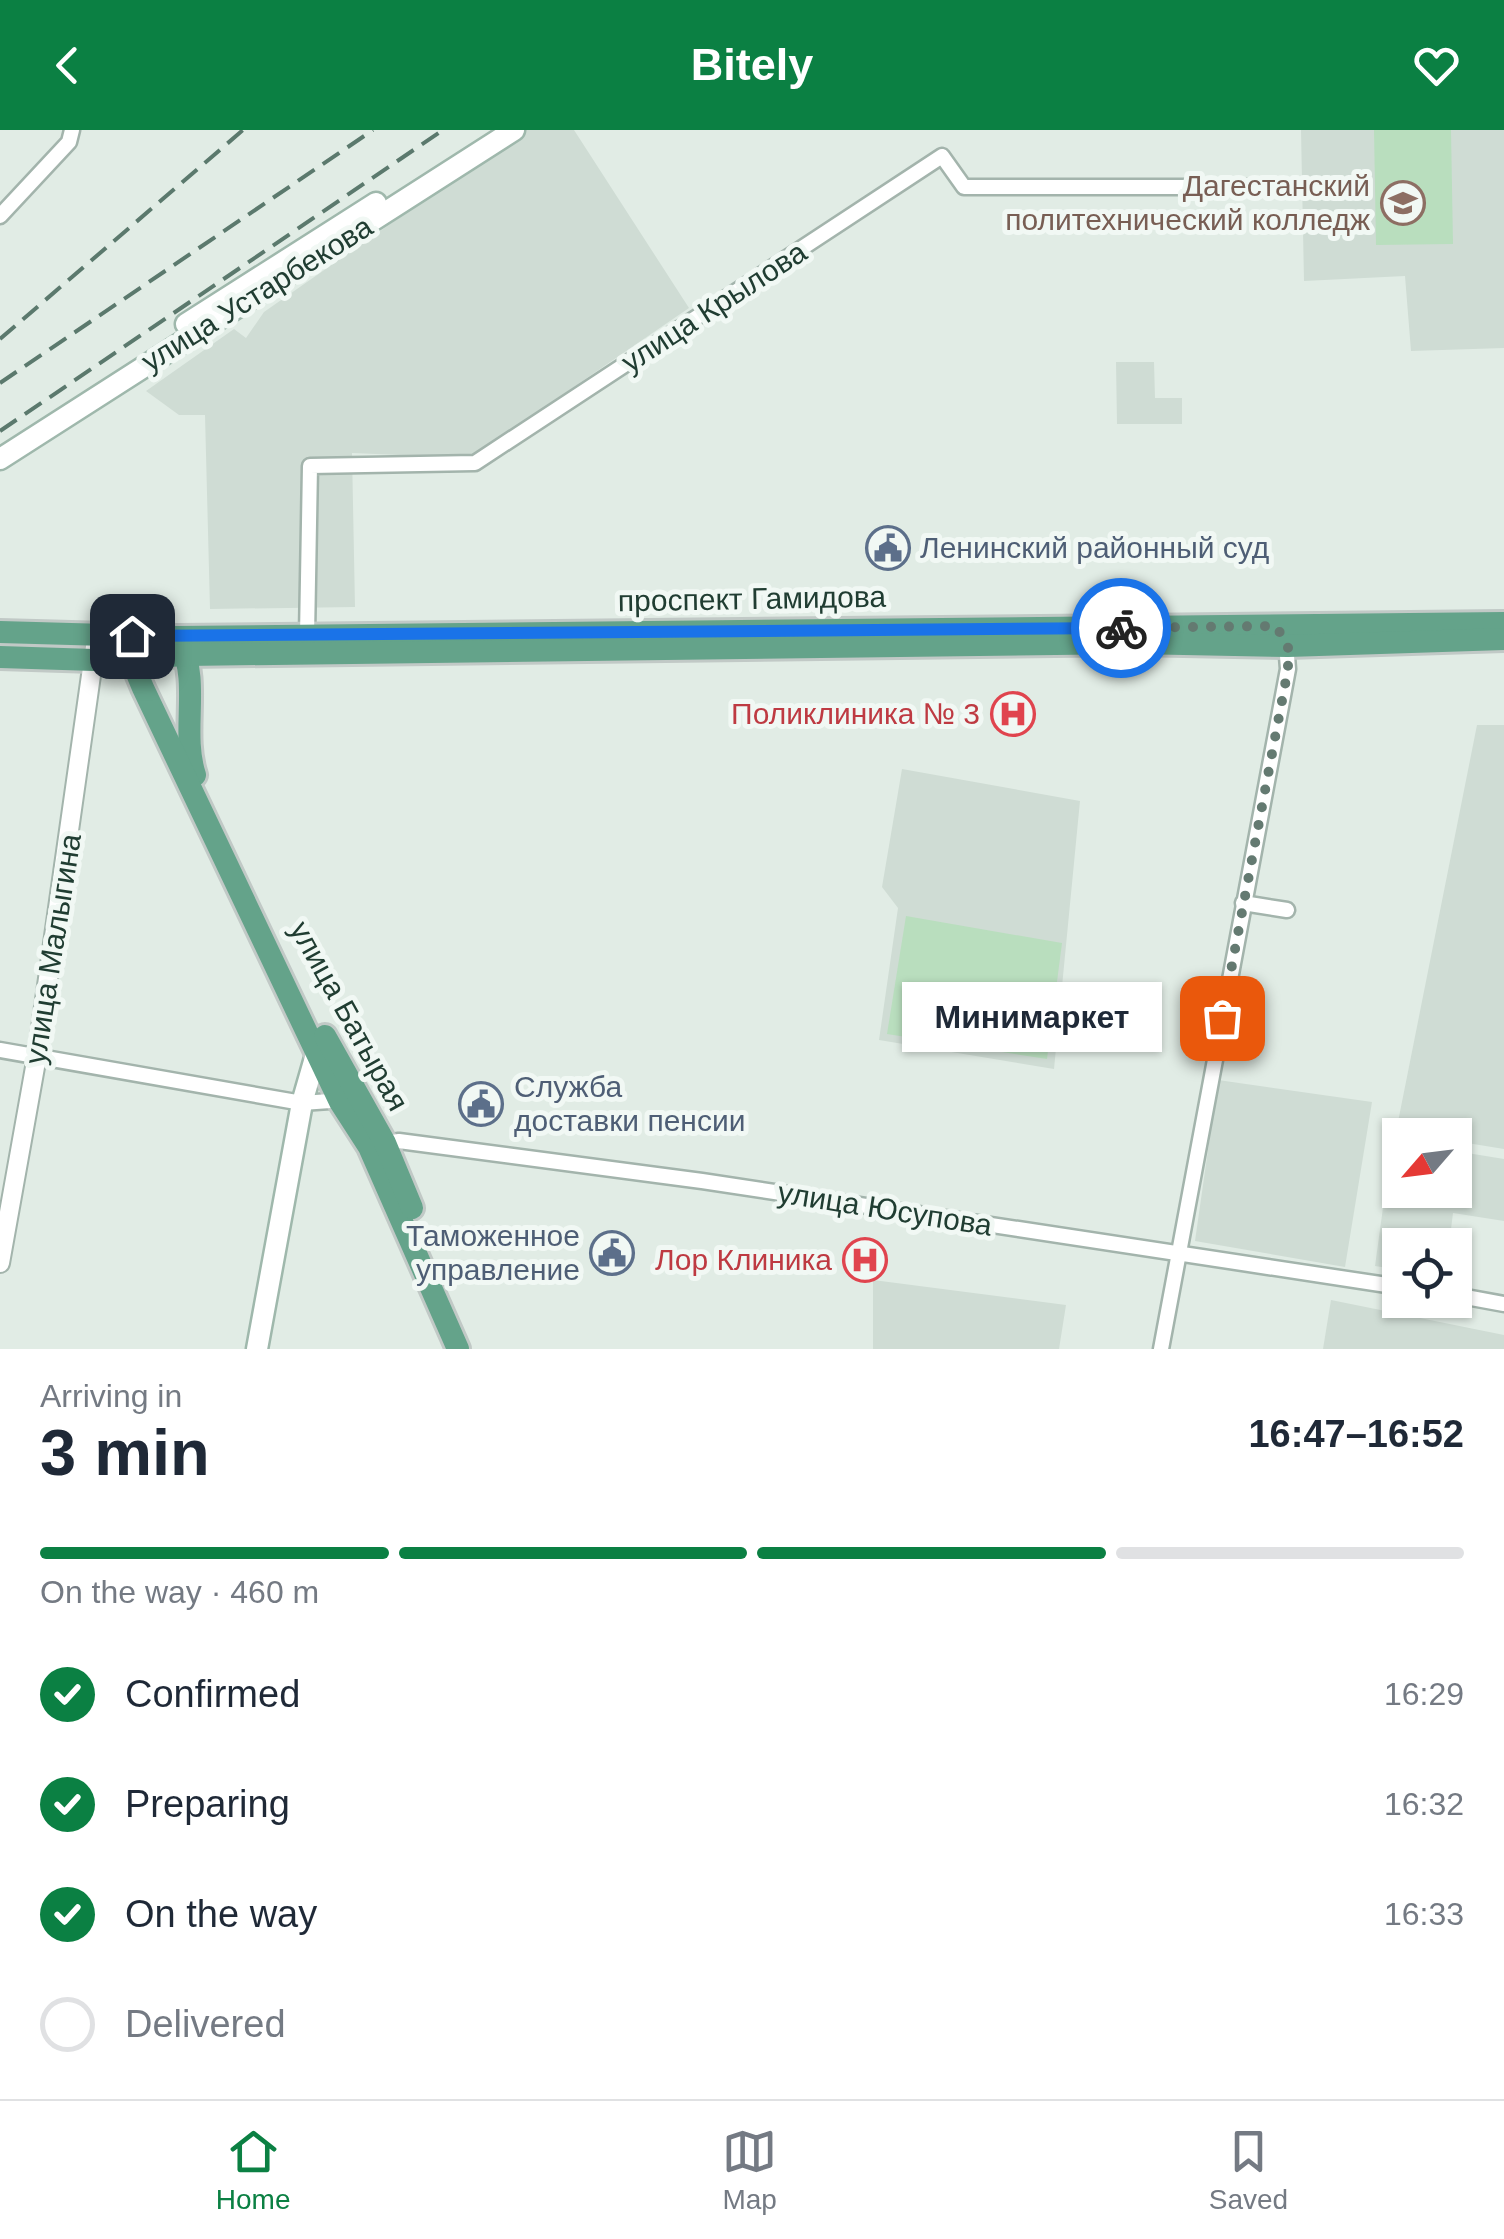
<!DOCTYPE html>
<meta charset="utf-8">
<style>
body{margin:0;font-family:Helvetica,sans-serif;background:#f2f2f3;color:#1f2937;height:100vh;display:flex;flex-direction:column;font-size:38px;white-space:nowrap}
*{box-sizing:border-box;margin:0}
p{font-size:32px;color:#747a83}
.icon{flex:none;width:55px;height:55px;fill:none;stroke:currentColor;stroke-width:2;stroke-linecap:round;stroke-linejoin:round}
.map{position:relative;height:1219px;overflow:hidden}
.panel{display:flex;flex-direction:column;background:#fff;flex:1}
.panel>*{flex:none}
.needle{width:65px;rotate:242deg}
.controls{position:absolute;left:1382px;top:988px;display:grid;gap:20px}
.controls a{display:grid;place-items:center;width:90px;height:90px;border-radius:0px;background:#fff;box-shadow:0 2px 8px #0004;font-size:50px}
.pin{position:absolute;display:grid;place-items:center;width:85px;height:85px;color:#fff;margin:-42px;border-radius:20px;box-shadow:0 5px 15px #0006}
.courier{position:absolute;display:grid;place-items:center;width:100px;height:100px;margin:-50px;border:8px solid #1a73e8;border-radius:50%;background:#fff;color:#222;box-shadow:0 2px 12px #0007}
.bubble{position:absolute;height:70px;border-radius:0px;background:#fff;box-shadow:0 2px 8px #0004;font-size:32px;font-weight:800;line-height:70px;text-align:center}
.summary em{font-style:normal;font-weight:800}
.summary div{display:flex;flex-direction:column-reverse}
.summary{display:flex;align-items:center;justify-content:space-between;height:170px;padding:0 40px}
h1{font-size:65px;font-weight:800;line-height:75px}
.bar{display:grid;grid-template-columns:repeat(4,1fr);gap:15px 10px;align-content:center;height:120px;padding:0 40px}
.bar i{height:12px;border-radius:8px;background:#e0e1e3}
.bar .selected{background:#0b8043}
.bar p{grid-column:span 4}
ol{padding:0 40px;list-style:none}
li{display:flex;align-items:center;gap:30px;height:110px}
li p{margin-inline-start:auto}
li .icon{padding:10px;border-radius:50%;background:#0b8043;color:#fff;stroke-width:4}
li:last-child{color:#747a83}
li i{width:55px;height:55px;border:5px solid #e0e1e3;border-radius:50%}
header{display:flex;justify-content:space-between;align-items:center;height:130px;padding:0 40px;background:#0b8043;color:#fff;font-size:45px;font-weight:800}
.tabs{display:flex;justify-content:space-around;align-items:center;height:140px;border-top:2px solid #e0e1e3;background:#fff;font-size:28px;color:#747a83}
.tabs a{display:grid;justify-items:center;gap:5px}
.tabs .selected{color:#0b8043}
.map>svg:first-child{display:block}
</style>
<header><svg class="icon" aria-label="back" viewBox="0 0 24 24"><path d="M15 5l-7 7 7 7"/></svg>Bitely<svg class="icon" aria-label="heart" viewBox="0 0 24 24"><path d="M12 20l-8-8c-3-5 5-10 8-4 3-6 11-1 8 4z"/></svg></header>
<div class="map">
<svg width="1504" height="1219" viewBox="0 0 1504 1219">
<rect width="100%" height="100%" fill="#e1ece5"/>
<g fill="#cfdcd4">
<path d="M525,0H574L689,178L470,328L352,323L355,477L210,479L205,285H179L146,261L234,199L246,208L264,182Z"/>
<path d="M1301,0H1504V218L1411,221L1405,146L1304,151Z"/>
<path d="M1116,232H1154L1155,268H1182V294H1117Z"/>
<path d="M1477,595H1504V1019L1455,1011V1005L1396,1002Z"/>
<path d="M902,639L1080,671L1054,939L879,910L898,778L882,757Z"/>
<path d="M1218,950L1372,972L1345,1137L1195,1111Z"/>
<path d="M1392,1012L1400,1013V1060H1455V1021L1504,1029V1091L1453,1083L1449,1115H1400V1140L1375,1136Z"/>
<path d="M873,1150L1066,1175L1059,1219H873Z"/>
<path d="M1331,1170L1504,1205V1219H1323Z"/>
</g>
<g fill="#b9debe">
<path d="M1374,0H1451L1453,114L1376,115Z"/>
<path d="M906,786L1062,813L1047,929L887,904Z"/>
</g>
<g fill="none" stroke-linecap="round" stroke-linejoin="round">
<g stroke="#a3b4ac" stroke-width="19">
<g id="minor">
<path d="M0,86L69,12L72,0"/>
<path d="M307,506L310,336L475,333L942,26L964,57H1271"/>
<path d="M1243,773L1287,780"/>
<path d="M0,920L302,973L344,970"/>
<path d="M379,1014L399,1011L702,1051L1400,1157"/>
<path d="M1455,1165L1504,1174"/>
<path d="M1161,1219L1288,539L1286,513"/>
</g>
</g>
<g stroke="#a3b4ac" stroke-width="22">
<path id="tertiary" d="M0,1133L37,926L97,503"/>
</g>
<g stroke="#9fb8ac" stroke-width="25">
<g id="secondary">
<path d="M186,194L376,73"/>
<path d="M0,329L514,0"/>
<path d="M257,1219L302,973L319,914"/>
</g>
</g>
<g stroke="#c1c9c6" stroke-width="28">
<g id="primary">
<path d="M0,502L177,507L1504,493"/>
<path d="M181,514C200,554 181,602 195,645"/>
<path d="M131,515V529L143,558L340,972L369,1017L458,1219"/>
<path d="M0,527L94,530L186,525L1134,513L1288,516L1504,509"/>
<path d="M325,906L385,1013L412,1078"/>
</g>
</g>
<use href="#minor" stroke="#fff" stroke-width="14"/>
<use href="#tertiary" stroke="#fff" stroke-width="18"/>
<use href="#secondary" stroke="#fff" stroke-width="20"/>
<use href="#primary" stroke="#64a38a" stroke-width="22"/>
<g stroke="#5b796d" stroke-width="4" stroke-dasharray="20 10" stroke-linecap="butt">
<path d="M0,209L243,0"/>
<path d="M0,253L373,0"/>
<path d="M0,301L443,0"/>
</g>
</g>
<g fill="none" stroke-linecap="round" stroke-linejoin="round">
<path stroke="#647a71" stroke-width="10" stroke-dasharray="0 18" d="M1121,498L1276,496L1288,516V539L1222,888"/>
<path stroke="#1a73e8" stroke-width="12" d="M132,506L1121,498"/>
</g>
<defs>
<g id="university-ring" transform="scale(2.25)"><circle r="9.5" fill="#f1f8f4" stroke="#8d6e63" stroke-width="1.5"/><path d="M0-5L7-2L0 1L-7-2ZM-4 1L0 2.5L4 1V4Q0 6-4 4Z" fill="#8d6e63"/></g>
<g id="civic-ring" transform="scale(2.25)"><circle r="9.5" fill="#f1f8f4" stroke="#5c6f8a" stroke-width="1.5"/><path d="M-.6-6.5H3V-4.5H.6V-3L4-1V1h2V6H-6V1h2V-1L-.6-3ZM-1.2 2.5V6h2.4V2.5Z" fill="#5c6f8a"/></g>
<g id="hospital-ring" transform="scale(2.25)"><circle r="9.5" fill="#f1f8f4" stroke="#e0444e" stroke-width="1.5"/><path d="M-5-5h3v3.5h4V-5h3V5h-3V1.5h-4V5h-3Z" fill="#e0444e"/></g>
</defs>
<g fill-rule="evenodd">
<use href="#university-ring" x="1403" y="73"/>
<use href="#civic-ring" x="888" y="418"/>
<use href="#hospital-ring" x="1013" y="584"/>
<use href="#civic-ring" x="481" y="974"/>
<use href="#civic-ring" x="612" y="1123"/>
<use href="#hospital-ring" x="865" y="1130"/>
</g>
<g text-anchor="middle" stroke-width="10" stroke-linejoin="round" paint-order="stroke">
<g font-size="30" fill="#785e54" stroke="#f1f8f4" text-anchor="end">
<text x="1370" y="66">Дагестанский<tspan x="1370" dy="34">политехнический колледж</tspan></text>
</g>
<g font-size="30" fill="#203d32" stroke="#f1f8f4">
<text transform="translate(257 164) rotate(-32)" y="10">улица Устарбекова</text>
<text transform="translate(714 177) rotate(-33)" y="10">улица Крылова</text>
<text transform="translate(752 469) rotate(-1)" y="10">проспект Гамидова</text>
<text transform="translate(53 819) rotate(-81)" y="10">улица Малыгина</text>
<text transform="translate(349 886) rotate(61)" y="10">улица Батырая</text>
<text transform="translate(885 1079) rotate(9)" y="10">улица Юсупова</text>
</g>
<g font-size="30" fill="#4e5e75" stroke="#f1f8f4" text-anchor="start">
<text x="920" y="428">Ленинский районный суд</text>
<text x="514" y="967">Служба<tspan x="514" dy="34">доставки пенсии</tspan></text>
<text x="580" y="1116" text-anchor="end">Таможенное<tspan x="580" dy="34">управление</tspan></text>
</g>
<g font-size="30" fill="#be3a42" stroke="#f1f8f4" text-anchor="end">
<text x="980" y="594">Поликлиника № 3</text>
<text x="832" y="1140">Лор Клиника</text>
</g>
</g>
</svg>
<div class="controls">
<a><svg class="needle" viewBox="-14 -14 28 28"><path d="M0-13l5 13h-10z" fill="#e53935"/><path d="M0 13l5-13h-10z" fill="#747a83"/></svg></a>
<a><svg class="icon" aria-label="locate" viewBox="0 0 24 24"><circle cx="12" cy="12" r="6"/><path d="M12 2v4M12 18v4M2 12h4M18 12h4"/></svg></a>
</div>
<div class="pin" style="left:1222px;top:888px;background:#ea580c"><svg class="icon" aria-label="bag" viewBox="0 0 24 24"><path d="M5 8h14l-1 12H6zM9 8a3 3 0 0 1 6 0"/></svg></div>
<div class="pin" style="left:132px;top:506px;background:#1f2937"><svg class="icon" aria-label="home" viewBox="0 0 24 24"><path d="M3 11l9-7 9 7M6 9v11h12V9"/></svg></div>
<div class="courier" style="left:1121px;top:498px"><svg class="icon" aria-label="bike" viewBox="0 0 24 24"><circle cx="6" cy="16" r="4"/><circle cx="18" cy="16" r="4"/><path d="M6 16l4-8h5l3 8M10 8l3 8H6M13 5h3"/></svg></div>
<div class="bubble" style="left:902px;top:852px;width:260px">Минимаркет</div>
</div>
<section class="panel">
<div class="summary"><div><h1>3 min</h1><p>Arriving in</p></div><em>16:47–16:52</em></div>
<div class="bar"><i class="selected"></i><i class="selected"></i><i class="selected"></i><i></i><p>On the way · 460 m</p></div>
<ol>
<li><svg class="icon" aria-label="check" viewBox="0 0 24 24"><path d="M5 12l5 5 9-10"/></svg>Confirmed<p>16:29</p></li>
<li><svg class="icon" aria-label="check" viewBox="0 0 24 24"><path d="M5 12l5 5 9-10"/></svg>Preparing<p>16:32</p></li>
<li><svg class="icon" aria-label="check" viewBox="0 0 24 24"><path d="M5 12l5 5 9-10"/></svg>On the way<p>16:33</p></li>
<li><i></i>Delivered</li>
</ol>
</section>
<nav class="tabs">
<a class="selected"><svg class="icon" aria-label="home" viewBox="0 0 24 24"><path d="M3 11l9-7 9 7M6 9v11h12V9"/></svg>Home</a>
<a><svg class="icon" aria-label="map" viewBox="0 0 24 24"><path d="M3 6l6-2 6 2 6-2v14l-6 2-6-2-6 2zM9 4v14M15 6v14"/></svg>Map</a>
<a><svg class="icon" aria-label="saved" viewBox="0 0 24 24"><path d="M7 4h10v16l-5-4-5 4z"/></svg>Saved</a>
</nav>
